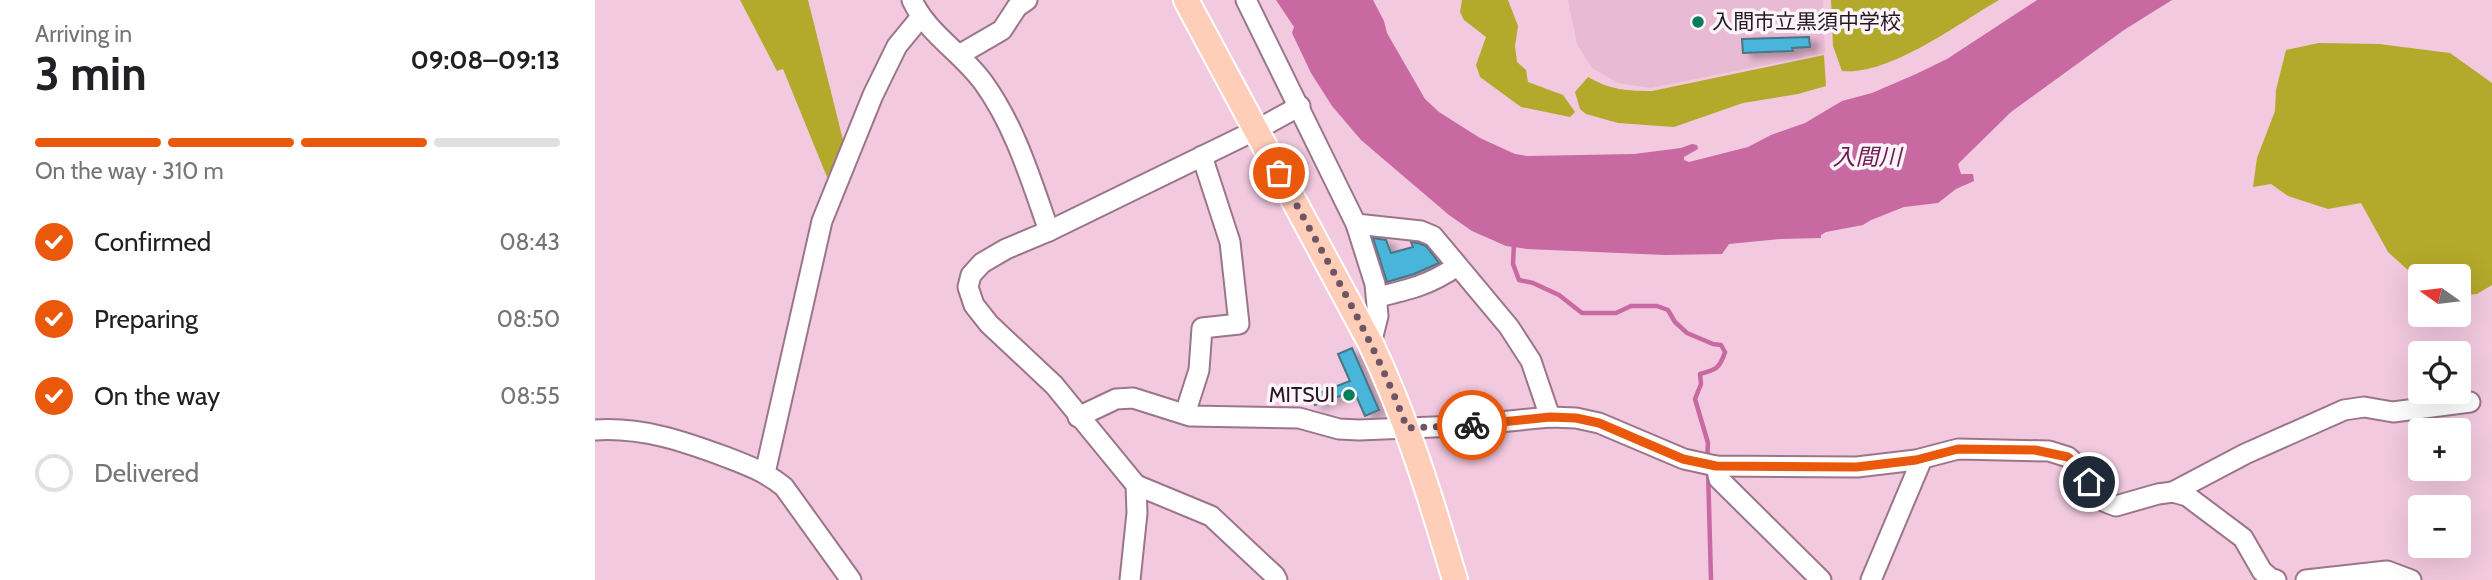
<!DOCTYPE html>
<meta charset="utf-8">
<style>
body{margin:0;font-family:Cabin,"Noto Sans JP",sans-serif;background:#f2f2f2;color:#202124;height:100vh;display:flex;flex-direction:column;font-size:26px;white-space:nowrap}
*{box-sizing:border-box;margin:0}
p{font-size:23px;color:#757577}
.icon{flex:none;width:38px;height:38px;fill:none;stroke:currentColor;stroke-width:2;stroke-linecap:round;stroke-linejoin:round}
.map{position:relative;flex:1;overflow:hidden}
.details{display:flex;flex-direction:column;background:#fff;width:595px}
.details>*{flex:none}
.needle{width:46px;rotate:284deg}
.controls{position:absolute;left:1813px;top:264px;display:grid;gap:14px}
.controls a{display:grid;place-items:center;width:63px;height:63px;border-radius:7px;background:#fff;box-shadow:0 7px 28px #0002;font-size:35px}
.pin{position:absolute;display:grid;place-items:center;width:60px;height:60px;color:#fff;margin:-30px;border:4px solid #fff;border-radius:50%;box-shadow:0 2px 7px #0007}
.courier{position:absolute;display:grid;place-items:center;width:70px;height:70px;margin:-35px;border:5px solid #ea580c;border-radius:50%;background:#fff;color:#222;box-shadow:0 2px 9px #0007}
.head em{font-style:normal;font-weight:800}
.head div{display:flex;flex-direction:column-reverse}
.head{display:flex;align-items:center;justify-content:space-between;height:119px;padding:0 35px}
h1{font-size:46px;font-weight:800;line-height:52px}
.bar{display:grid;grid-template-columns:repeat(4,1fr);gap:10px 7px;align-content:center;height:84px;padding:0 35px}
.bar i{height:9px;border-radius:5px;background:#e0e0e0}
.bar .on{background:#ea580c}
.bar p{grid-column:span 4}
ol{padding:0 35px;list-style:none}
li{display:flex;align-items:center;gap:21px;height:77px}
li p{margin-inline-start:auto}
li .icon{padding:7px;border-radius:50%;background:#ea580c;color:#fff;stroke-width:4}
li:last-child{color:#757577}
li i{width:38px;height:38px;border:4px solid #e0e0e0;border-radius:50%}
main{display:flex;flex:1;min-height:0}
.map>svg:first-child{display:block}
</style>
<main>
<section class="details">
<div class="head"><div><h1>3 min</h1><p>Arriving in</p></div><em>09:08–09:13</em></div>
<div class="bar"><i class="on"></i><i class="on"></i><i class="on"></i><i></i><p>On the way · 310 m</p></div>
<ol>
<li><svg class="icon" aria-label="check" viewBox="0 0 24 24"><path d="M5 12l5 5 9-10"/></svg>Confirmed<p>08:43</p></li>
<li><svg class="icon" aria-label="check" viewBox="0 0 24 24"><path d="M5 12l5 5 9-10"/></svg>Preparing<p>08:50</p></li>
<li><svg class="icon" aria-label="check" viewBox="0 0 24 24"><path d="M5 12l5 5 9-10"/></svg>On the way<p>08:55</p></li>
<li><i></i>Delivered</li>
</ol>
</section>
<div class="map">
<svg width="1897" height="580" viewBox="0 0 1897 580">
<defs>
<filter id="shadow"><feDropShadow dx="8" dy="4.5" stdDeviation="3.5" flood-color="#0004"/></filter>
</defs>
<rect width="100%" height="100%" fill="#f2c9df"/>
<path fill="#e9bad4" d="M973,0H1228L1230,53L1056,88L1023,83L997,68L982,44Z"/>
<g fill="#b3a92b">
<path d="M145,0H213L250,148L232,177L188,69L182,71Z"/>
<path d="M867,0H913L923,26L920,46L922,62L931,70L933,82L968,95L980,112L975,117L926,107L885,77L881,65L891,37L869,20L865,12Z"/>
<path d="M1236,0H1404C1364,23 1294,76 1247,71L1238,46Z"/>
<path d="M1724,43L1784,44L1855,53L1897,83V285L1882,294L1864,296V276H1825V281L1793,252L1766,203L1733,209L1693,196L1676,184L1658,187L1662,158L1680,111L1681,90L1691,50Z"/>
<path d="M1229,55L1231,86L1203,94L1148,103L1079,127L1023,123L991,114L985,109L980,92L993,77C1015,90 1033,91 1057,91Z"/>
</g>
<path fill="#c869a2" d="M681,0H778L789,21L792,33L830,99L844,112L885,138L920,154L932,156L1039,154L1086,148L1097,144L1102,145L1103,149L1089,157V160L1094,162L1153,147L1176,135L1210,123L1247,101L1277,93L1321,74L1352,59L1442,0H1577L1529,30L1416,112L1363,164L1366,174H1378L1379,181L1361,189L1343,203L1309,207L1276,220L1268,225L1231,232L1226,235V238L1186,239L1134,244L1127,254L1070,255L932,249L911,246L877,231L854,215L766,140L737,106L716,73L697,33L699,27Z"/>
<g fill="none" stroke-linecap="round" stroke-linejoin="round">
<g stroke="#c869a2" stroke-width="4.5">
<path d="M919,242L918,264L924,280L938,283L964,295L987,313H1021L1036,306H1062L1073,310L1080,322L1092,333L1118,344L1126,345L1130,352C1125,368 1121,370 1105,374L1106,384L1100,399L1113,443L1112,460"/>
<path d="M1113,469L1116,580"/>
</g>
</g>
<g fill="#49b5db" stroke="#497484" stroke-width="2" filter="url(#shadow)">
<path d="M1214,37L1215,47L1197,48L1198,51L1148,53L1147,39Z"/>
<path d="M778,238L791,240L796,253L818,247L816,242L823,243L831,246L844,263L819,274L792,282Z"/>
<path d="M757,348L784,410L770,416L759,391L720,405L716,396L755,381L743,354Z"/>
</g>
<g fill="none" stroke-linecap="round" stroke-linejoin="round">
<g stroke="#9b768b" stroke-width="23">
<g id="minor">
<path d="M317,0C332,33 366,52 388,82C420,126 436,180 454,231L411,249L387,263L376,275L373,287L379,305L394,324L459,385L541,485L542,513L535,580"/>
<path d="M651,0L761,224L780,284L783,316L776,344"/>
<path d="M364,55L407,30L422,7L432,0"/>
<path d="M761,224L826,231L838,236L914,327L936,361L955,417"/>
<path d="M454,231L661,130L705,106"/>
<path d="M782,297C813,290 835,285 862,266"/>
<path d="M590,414L604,370L607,328L644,324L635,242L607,156"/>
<path d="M483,417L521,399L538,398L595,416L704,418L744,429L764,430L863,426L955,417L981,418L1004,423L1089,459L1121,466L1262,467L1321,460L1363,449L1454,451L1473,457L1482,465L1506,500L1513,503L1521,506L1563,494L1578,492L1592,496L1648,538L1667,571L1675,578L1681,580"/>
<path d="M0,430C47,427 88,441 131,457C152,465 171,472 189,487L256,580"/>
<path d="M1121,466L1124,479L1226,580"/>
<path d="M170,473L227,221L278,95L302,46L325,18"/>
<path d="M541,485L616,516L680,576L682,580"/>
<path d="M1578,492L1650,454L1749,410L1769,407L1798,412L1875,402"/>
<path d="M1276,580L1327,459"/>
<path d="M1711,580L1792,571L1816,580"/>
</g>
</g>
<g stroke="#fff" stroke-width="28">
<path id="major" d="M591,0L776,344C812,420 836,499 860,580"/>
</g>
<use href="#minor" stroke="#fff" stroke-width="19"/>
<use href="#major" stroke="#feceb9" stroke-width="24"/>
</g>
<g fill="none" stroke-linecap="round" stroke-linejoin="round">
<path stroke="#6d5563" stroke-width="7" stroke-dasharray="0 12.6" d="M684,173C729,256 779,339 812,428L877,425"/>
<path stroke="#ea580c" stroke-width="9" d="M877,425L955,417L981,418L1004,423L1088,459L1121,466L1262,467L1321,460L1363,449L1440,450L1473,457L1482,465L1494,482"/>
</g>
<g fill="#077c58" stroke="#fdf5f9" stroke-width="2.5">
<circle cx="1103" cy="22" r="7"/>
<circle cx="754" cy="395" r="7"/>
</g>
<g text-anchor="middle" stroke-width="7" stroke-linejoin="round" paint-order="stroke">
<g font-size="21" fill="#261720" stroke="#fdf5f9" text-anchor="start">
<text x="1117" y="29">入間市立黒須中学校</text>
<text x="740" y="402" text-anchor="end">MITSUI</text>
</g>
<g font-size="23" font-style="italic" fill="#701953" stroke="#fdf5f9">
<text x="1272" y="165">入間川</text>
</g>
</g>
</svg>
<div class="controls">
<a><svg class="needle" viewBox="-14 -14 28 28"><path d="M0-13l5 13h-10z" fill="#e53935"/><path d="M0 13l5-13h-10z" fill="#757577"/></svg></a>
<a><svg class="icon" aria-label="locate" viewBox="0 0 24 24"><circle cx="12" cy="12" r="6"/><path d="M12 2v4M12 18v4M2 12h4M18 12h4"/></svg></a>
<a>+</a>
<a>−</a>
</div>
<div class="pin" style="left:684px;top:173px;background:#ea580c"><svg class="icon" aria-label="bag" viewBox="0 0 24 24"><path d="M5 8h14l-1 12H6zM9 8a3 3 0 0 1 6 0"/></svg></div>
<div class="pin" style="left:1494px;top:482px;background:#1f2937"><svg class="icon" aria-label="home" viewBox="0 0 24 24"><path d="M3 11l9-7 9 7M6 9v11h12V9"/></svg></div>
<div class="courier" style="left:877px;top:425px"><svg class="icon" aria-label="bike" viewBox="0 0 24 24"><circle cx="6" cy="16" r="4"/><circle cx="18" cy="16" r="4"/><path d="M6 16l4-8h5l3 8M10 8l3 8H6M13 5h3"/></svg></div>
</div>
</main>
